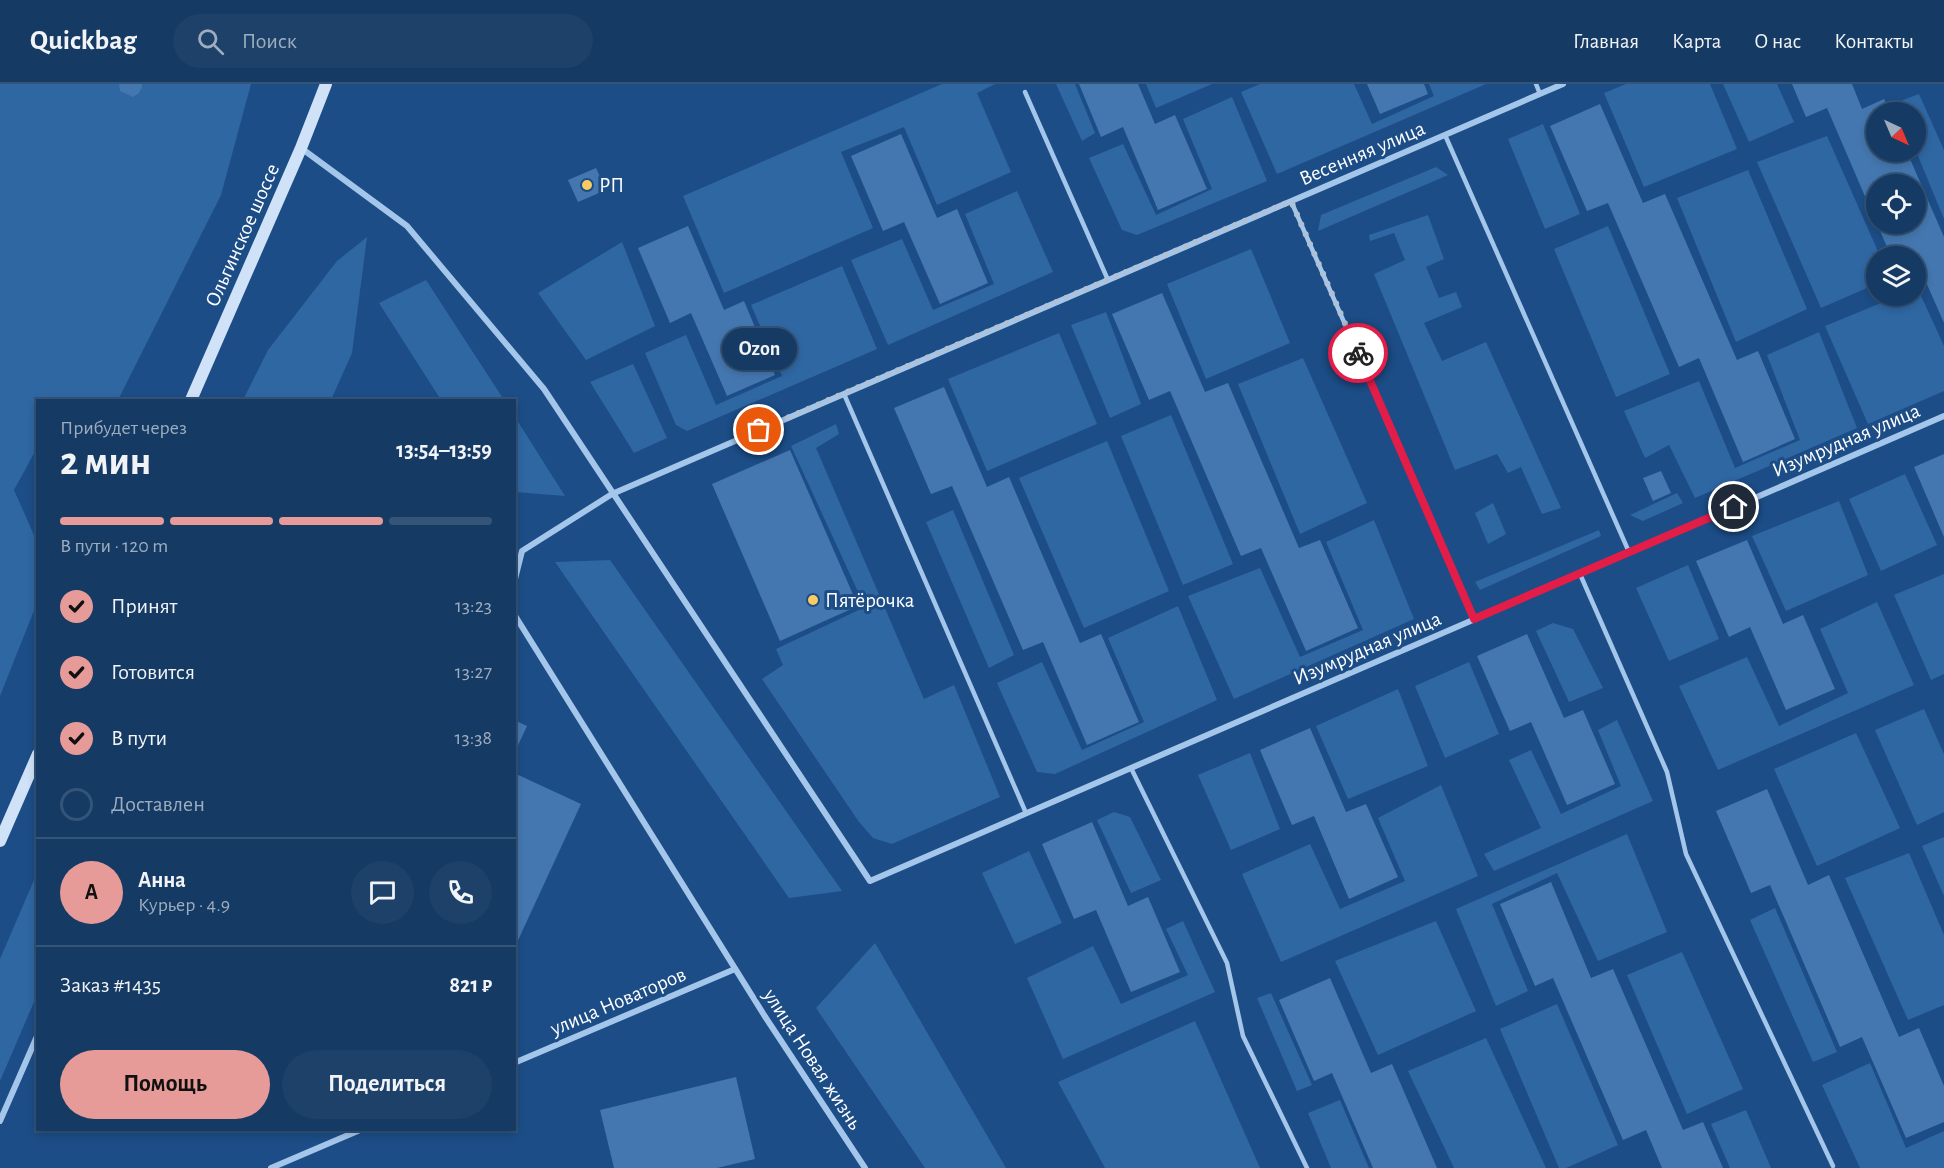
<!DOCTYPE html>
<html lang="ru">
<meta charset="utf-8">
<style>
body{margin:0;font-family:"Alegreya Sans",sans-serif;background:#1e416a;color:#f1f3f6;height:100vh;display:flex;flex-direction:column;font-size:22px;white-space:nowrap}
*{box-sizing:border-box;margin:0}
p{font-size:20px;color:#9dadbf}
.icon{flex:none;width:33px;height:33px;fill:none;stroke:currentColor;stroke-width:2;stroke-linecap:round;stroke-linejoin:round}
.map{position:relative;flex:1;overflow:hidden}
.sheet{position:absolute;left:36px;top:315px;width:480px;height:732px;display:flex;flex-direction:column;background:#153a64;border-radius:0px;box-shadow:0 3px 9px #0003,0 0 0 2px #345478}
.sheet>*{flex:none}
.needle{width:39px;rotate:136deg}
.buttons{position:absolute;left:1866px;top:18px;display:grid;gap:12px}
.buttons a{display:grid;place-items:center;width:60px;height:60px;border-radius:50%;background:#153a64;box-shadow:0 3px 9px #0003,0 0 0 2px #345478;font-size:30px}
.pin{position:absolute;display:grid;place-items:center;width:51px;height:51px;color:#fff;margin:-26px;border:3px solid #fff;border-radius:50%;box-shadow:0 2px 6px #0007}
.courier{position:absolute;display:grid;place-items:center;width:60px;height:60px;margin:-30px;border:4px solid #e11d48;border-radius:50%;background:#fff;color:#222;box-shadow:0 2px 8px #0007}
.bubble{position:absolute;height:42px;border-radius:21px;background:#153a64;box-shadow:0 3px 9px #0003,0 0 0 2px #345478;font-size:20px;font-weight:600;line-height:42px;text-align:center}
.head em{font-style:normal;font-weight:600}
.head div{display:flex;flex-direction:column-reverse}
.head{display:flex;align-items:center;justify-content:space-between;height:102px;padding:0 24px}
h1{font-size:39px;font-weight:600;line-height:45px}
.bar{display:grid;grid-template-columns:repeat(4,1fr);gap:9px 6px;align-content:center;height:72px;padding:0 24px}
.bar i{height:8px;border-radius:4px;background:#345478}
.bar .on{background:#e69b98}
.bar p{grid-column:span 4}
.line{display:flex;align-items:center;gap:15px;padding:0 24px;border-top:2px solid #345478}
.line div{flex:1}
.round{display:grid;place-items:center;flex:none;width:63px;height:63px;border-radius:32px;background:#1e416a}
ol{padding:0 24px;list-style:none}
li{display:flex;align-items:center;gap:18px;height:66px}
li p{margin-inline-start:auto}
li .icon{padding:6px;border-radius:50%;background:#e69b98;color:#111;stroke-width:4}
li:last-child{color:#9dadbf}
li i{width:33px;height:33px;border:3px solid #345478;border-radius:50%}
.button{display:flex;gap:12px;margin-top:auto;padding:12px 24px}
.button a{flex:1;height:69px;border-radius:36px;background:#e69b98;color:#111;font-size:24px;font-weight:600;line-height:69px;text-align:center}
.button a+a{background:#1e416a;color:#f1f3f6}
header{display:flex;align-items:center;gap:36px;box-sizing:border-box;height:84px;padding:0 30px;background:#153a64;border-bottom:2px solid #345478}
header strong{font-size:28px}
nav{display:flex;gap:33px;margin-inline-start:auto;font-size:21px}
.search{width:420px;height:54px;background:#1e416a;display:flex;align-items:center;gap:15px;box-sizing:border-box;padding:0 21px;border-radius:33px;color:#9dadbf;font-size:22px}
.map>svg:first-child{display:block}
</style>
<header>
<strong>Quickbag</strong>
<div class="search"><svg class="icon" aria-label="search" viewBox="0 0 24 24"><circle cx="10" cy="10" r="6"/><path d="M15 15l6 6"/></svg>Поиск</div>
<nav><a>Главная</a><a>Карта</a><a>О нас</a><a>Контакты</a></nav>
</header>
<div class="map">
<svg width="1944" height="1084" viewBox="0 0 1944 1084">
<rect width="100%" height="100%" fill="#1c4d86"/>
<g fill="#2f67a3">
<path d="M0,0H251L221,111L118,316H38L37,364L14,406L37,458V519L0,612Z"/>
<path d="M942,0H995L977,9L1011,88L937,121L904,43L841,68L873,144L724,209L683,112Z"/>
<path d="M1056,0H1075L1095,49L1082,57Z"/>
<path d="M1146,0H1212L1156,24Z"/>
<path d="M1260,0H1354L1372,40L1434,12L1429,0H1486L1277,90L1241,8Z"/>
<path d="M1626,0H1710L1737,65L1644,103L1604,9Z"/>
<path d="M1723,0H1777L1794,38L1749,58Z"/>
<path d="M1919,10L1944,66V135L1916,67V28H1899L1895,19Z"/>
<path d="M1232,13L1267,97L1137,151L1122,146L1089,74L1123,60L1156,131L1212,105L1183,35Z"/>
<path d="M1543,40L1580,130L1545,145L1508,55Z"/>
<path d="M1827,52L1880,172H1876V200L1821,224L1757,78Z"/>
<path d="M1436,83L1448,91L1318,147L1321,131Z"/>
<path d="M1748,86L1807,225L1736,258L1677,114Z"/>
<path d="M1017,107L1053,188L888,261L851,176L902,155L933,226L994,200L965,130Z"/>
<path d="M1428,131L1444,175L1426,183L1439,214L1456,208L1462,223L1424,239L1442,277L1486,258L1561,424L1542,430L1521,383L1508,389L1497,370L1455,386L1374,190L1405,176L1394,149L1370,157L1369,151Z"/>
<path d="M1608,142L1670,290L1616,313L1554,165Z"/>
<path d="M367,153L352,269L331,316H243L268,266L337,177Z"/>
<path d="M622,158L655,242L586,276L538,209Z"/>
<path d="M1251,165L1290,259L1206,295L1167,200Z"/>
<path d="M842,182L877,265L687,347L676,341L645,269L686,251L716,321L782,292L751,221Z"/>
<path d="M426,196L504,316H441L379,219Z"/>
<path d="M1917,203L1944,262V307L1868,340L1825,242L1898,212H1916Z"/>
<path d="M1106,228L1141,320L1110,334L1071,241Z"/>
<path d="M1819,248L1857,344L1695,414L1669,361L1645,374L1624,327L1699,297L1735,384L1800,356L1767,271Z"/>
<path d="M1059,249L1097,340L987,387L948,295Z"/>
<path d="M1303,274L1367,419L1300,450L1238,300Z"/>
<path d="M633,280L667,354L634,369L590,298Z"/>
<path d="M1171,331L1233,480L1183,501L1121,352Z"/>
<path d="M515,333L565,412L515,408Z"/>
<path d="M836,340L839,350L816,364L924,615L954,601L1000,713L892,760L873,754L859,738L762,595L783,581L776,565L865,523L791,362Z"/>
<path d="M1107,357L1169,507L1084,544L1019,394Z"/>
<path d="M1905,390L1937,461L1881,487L1849,415Z"/>
<path d="M1677,409L1683,419L1643,437L1630,431Z"/>
<path d="M1839,417L1868,491L1786,527L1752,452Z"/>
<path d="M1493,419L1506,450L1488,460L1475,429Z"/>
<path d="M953,426L1014,571L989,584L926,438Z"/>
<path d="M1374,436L1414,535L1234,615L1188,512L1260,484L1300,573L1363,546L1326,458Z"/>
<path d="M1599,446L1601,452L1480,506L1475,498Z"/>
<path d="M610,476L842,807L789,814L555,478Z"/>
<path d="M1688,481L1719,555L1669,577L1636,504Z"/>
<path d="M1944,490V590L1931,596L1894,511Z"/>
<path d="M1877,518L1914,601L1718,686L1679,602L1747,573L1779,642L1848,609L1820,545Z"/>
<path d="M1178,522L1217,616L1055,690L1037,688L997,599L1042,578L1082,666L1144,638L1108,554Z"/>
<path d="M1553,539L1573,545L1603,604L1569,618L1536,547Z"/>
<path d="M1469,578L1499,650L1445,674L1415,602Z"/>
<path d="M1398,605L1428,682L1348,715L1316,642Z"/>
<path d="M1924,625L1944,670V728L1917,741L1875,646Z"/>
<path d="M1617,636L1653,717L1494,787L1484,770L1541,744L1509,676L1531,666L1561,730L1621,702L1598,646Z"/>
<path d="M1856,649L1900,744L1817,782L1774,685Z"/>
<path d="M1250,669L1280,745L1231,766L1198,691Z"/>
<path d="M1441,701L1478,792L1281,878L1242,790L1310,760L1340,825L1405,797L1378,734Z"/>
<path d="M1114,728L1130,733L1161,796L1131,809L1097,736Z"/>
<path d="M1627,750L1667,848L1598,877L1557,789L1492,820L1528,907L1496,922L1456,825Z"/>
<path d="M1944,753V812L1922,762Z"/>
<path d="M1029,767L1062,839L1015,860L982,789Z"/>
<path d="M1909,769L1944,851V921L1908,936L1845,794Z"/>
<path d="M37,789V911L0,997V875Z"/>
<path d="M1775,824L1837,968L1813,978L1750,836Z"/>
<path d="M1183,837L1215,908L1063,975L1027,894L1093,862L1121,920L1188,891L1166,845Z"/>
<path d="M1436,837L1476,927L1378,971L1335,877Z"/>
<path d="M875,859L1006,1084H925L816,924Z"/>
<path d="M1682,868L1743,1005L1687,1030L1627,891Z"/>
<path d="M1271,909L1312,1001L1297,1007L1257,914Z"/>
<path d="M1557,920L1618,1061L1566,1084H1559L1500,945Z"/>
<path d="M1195,937L1260,1084H1105L1058,998Z"/>
<path d="M1486,954L1546,1084H1454L1408,987Z"/>
<path d="M1870,979L1906,1064L1944,1047V1084H1860L1822,1001Z"/>
<path d="M1340,1016L1369,1084H1331L1308,1029Z"/>
<path d="M1746,1026L1771,1084H1730L1711,1040Z"/>
</g>
<g fill="#4477af">
<path d="M119,0H142V3L139,9L133,13L120,7Z"/>
<path d="M1079,0H1138L1155,40L1175,31L1207,105L1158,126L1123,43L1101,53Z"/>
<path d="M1367,0H1424L1428,10L1380,30Z"/>
<path d="M1792,0H1852L1862,25L1884,15L1890,28H1876V68H1907L1944,153V239L1918,180L1916,181V172H1891L1877,140H1916V100H1876V138L1827,24L1806,33Z"/>
<path d="M1600,20L1643,119L1665,110L1737,276L1758,267L1795,355L1743,378L1699,274L1679,283L1608,119L1587,127L1550,42Z"/>
<path d="M901,50L937,134L957,125L988,199L940,220L904,138L883,147L851,72Z"/>
<path d="M596,84L606,106L578,118L568,96Z"/>
<path d="M688,142L724,226L744,217L775,291L727,312L691,229L670,239L638,164Z"/>
<path d="M1162,209L1205,308L1228,299L1299,464L1320,456L1358,544L1306,567L1261,464L1241,472L1170,307L1149,316L1112,230Z"/>
<path d="M944,303L987,403L1009,393L1080,559L1101,550L1139,638L1087,661L1043,558L1023,566L952,402L931,410L894,324Z"/>
<path d="M790,366L858,522L780,557L712,400Z"/>
<path d="M1944,370V453L1914,383Z"/>
<path d="M1661,387L1671,409L1653,417L1643,394Z"/>
<path d="M1747,456L1783,540L1803,531L1835,605L1786,626L1750,543L1729,553L1696,477Z"/>
<path d="M1527,550L1564,634L1583,626L1615,700L1567,721L1531,638L1510,647L1477,572Z"/>
<path d="M514,636L527,642L514,670Z"/>
<path d="M1310,644L1346,728L1366,720L1398,793L1349,815L1314,732L1292,741L1260,666Z"/>
<path d="M514,689L581,720L514,865Z"/>
<path d="M1767,705L1808,801L1829,791L1899,953L1919,944L1944,1002V1038L1906,1054L1862,953L1840,963L1770,801L1751,809L1716,727Z"/>
<path d="M1092,738L1128,822L1148,813L1180,888L1131,908L1096,826L1074,835L1042,760Z"/>
<path d="M1551,798L1591,894L1613,885L1683,1046L1703,1038L1723,1084H1662L1646,1046L1623,1056L1553,894L1535,902L1500,820Z"/>
<path d="M1330,894L1371,989L1392,980L1437,1084H1373L1332,989L1314,997L1279,916Z"/>
<path d="M736,993L755,1075L717,1084H614L600,1026Z"/>
</g>
<g fill="none" stroke-linecap="round" stroke-linejoin="round">
<g stroke="#a4c6eb" stroke-width="4.5">
<path d="M1536,0L1540,10"/>
<path d="M1025,8L1108,196"/>
<path d="M1445,51L1629,468"/>
<path d="M1291,117L1474,535"/>
<path d="M844,310L1026,729"/>
<path d="M1580,490L1667,688L1686,770L1833,1082"/>
<path d="M1131,684L1227,879L1243,952L1307,1084"/>
</g>
<g stroke="#a4c6eb" stroke-width="6">
<path d="M301,64L407,142L544,305L870,797L1944,332"/>
<path d="M514,499L522,467L612,410L1563,0"/>
<path d="M514,530L764,931L865,1084"/>
<path d="M514,979L735,885"/>
<path d="M0,1037L38,950"/>
<path d="M271,1084L360,1046"/>
</g>
<g stroke="#d0e2f8" stroke-width="12">
<path d="M191,316L301,64L326,0"/>
<path d="M0,757L38,670"/>
</g>
</g>
<g fill="none" stroke-linecap="round" stroke-linejoin="round">
<path stroke="#b0c1d5" stroke-width="6" stroke-dasharray="0 10.8" d="M759,346L1291,117L1358,269"/>
<path stroke="#e11d48" stroke-width="8" d="M1358,269L1474,535L1734,423"/>
</g>
<g fill="#fbcb61" stroke="#1c4d86" stroke-width="2">
<circle cx="587" cy="101" r="6"/>
<circle cx="813" cy="516" r="6"/>
</g>
<g text-anchor="middle" stroke-width="6" stroke-linejoin="round" paint-order="stroke">
<g font-size="21" fill="#fff" stroke="#1c4d86">
<text transform="translate(1362 69) rotate(-23)" y="7">Весенняя улица</text>
<text transform="translate(242 151) rotate(-66)" y="7">Ольгинское шоссе</text>
<text transform="translate(1846 356) rotate(-23)" y="7">Изумрудная улица</text>
<text transform="translate(1367 564) rotate(-23)" y="7">Изумрудная улица</text>
<text transform="translate(618 917) rotate(-23)" y="7">улица Новаторов</text>
<text transform="translate(813 975) rotate(57)" y="7">улица Новая жизнь</text>
</g>
<g font-size="21" fill="#fff" stroke="#1c4d86" text-anchor="start">
<text x="599" y="108">РП</text>
<text x="825" y="523">Пятёрочка</text>
</g>
</g>
</svg>
<div class="buttons">
<a><svg class="needle" viewBox="-14 -14 28 28"><path d="M0-13l5 13h-10z" fill="#e53935"/><path d="M0 13l5-13h-10z" fill="#9dadbf"/></svg></a>
<a><svg class="icon" aria-label="locate" viewBox="0 0 24 24"><circle cx="12" cy="12" r="6"/><path d="M12 2v4M12 18v4M2 12h4M18 12h4"/></svg></a>
<a><svg class="icon" aria-label="layers" viewBox="0 0 24 24"><path d="M12 4l9 5-9 5-9-5zM3 14l9 5 9-5"/></svg></a>
</div>
<div class="pin" style="left:759px;top:346px;background:#ea580c"><svg class="icon" aria-label="bag" viewBox="0 0 24 24"><path d="M5 8h14l-1 12H6zM9 8a3 3 0 0 1 6 0"/></svg></div>
<div class="pin" style="left:1734px;top:423px;background:#1f2937"><svg class="icon" aria-label="home" viewBox="0 0 24 24"><path d="M3 11l9-7 9 7M6 9v11h12V9"/></svg></div>
<div class="courier" style="left:1358px;top:269px"><svg class="icon" aria-label="bike" viewBox="0 0 24 24"><circle cx="6" cy="16" r="4"/><circle cx="18" cy="16" r="4"/><path d="M6 16l4-8h5l3 8M10 8l3 8H6M13 5h3"/></svg></div>
<div class="bubble" style="left:722px;top:244px;width:75px">Ozon</div>
<section class="sheet">
<div class="head"><div><h1>2 мин</h1><p>Прибудет через</p></div><em>13:54–13:59</em></div>
<div class="bar"><i class="on"></i><i class="on"></i><i class="on"></i><i></i><p>В пути · 120 m</p></div>
<ol>
<li><svg class="icon" aria-label="check" viewBox="0 0 24 24"><path d="M5 12l5 5 9-10"/></svg>Принят<p>13:23</p></li>
<li><svg class="icon" aria-label="check" viewBox="0 0 24 24"><path d="M5 12l5 5 9-10"/></svg>Готовится<p>13:27</p></li>
<li><svg class="icon" aria-label="check" viewBox="0 0 24 24"><path d="M5 12l5 5 9-10"/></svg>В пути<p>13:38</p></li>
<li><i></i>Доставлен</li>
</ol>
<div class="line" style="height:108px"><b class="round" style="background:#e69b98;color:#111">А</b><div><b>Анна</b><p>Курьер · 4.9</p></div><a class="round"><svg class="icon" aria-label="chat" viewBox="0 0 24 24"><path d="M4 5h16v11H9l-5 4z"/></svg></a><a class="round"><svg class="icon" aria-label="phone" viewBox="0 0 24 24"><path d="M5 4h4l2 5-3 2q2 4 5 5l2-3 5 2v4C11 20 4 13 5 4z"/></svg></a></div>
<div class="line" style="height:78px"><div>Заказ #1435</div><b>821 ₽</b></div>
<div class="button"><a>Помощь</a><a>Поделиться</a></div>
</section>
</div>
